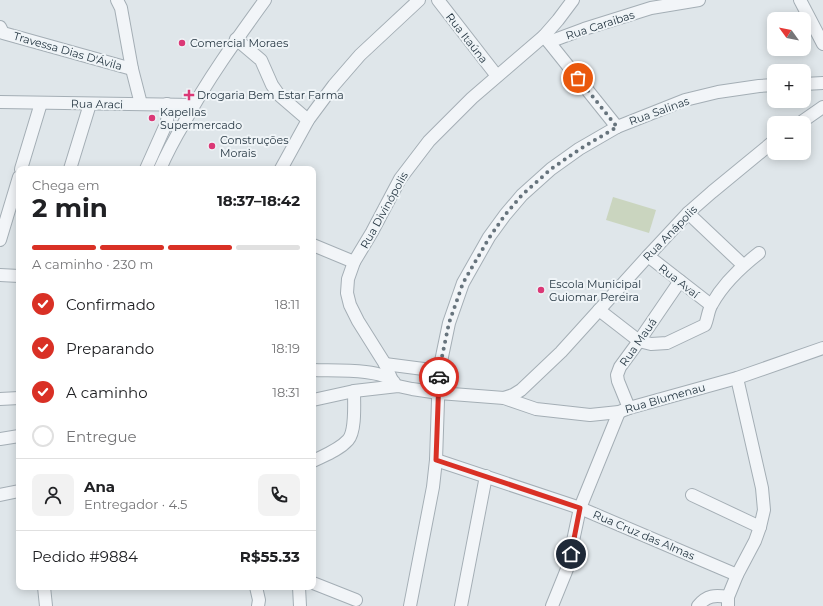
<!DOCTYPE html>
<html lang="pt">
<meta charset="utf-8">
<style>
body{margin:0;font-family:Montserrat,sans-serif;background:#f2f2f2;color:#202124;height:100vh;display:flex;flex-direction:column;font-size:15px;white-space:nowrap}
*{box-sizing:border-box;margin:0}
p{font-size:13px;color:#757577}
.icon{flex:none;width:22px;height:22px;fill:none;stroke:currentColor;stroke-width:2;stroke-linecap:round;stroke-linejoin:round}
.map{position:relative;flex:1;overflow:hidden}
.sheet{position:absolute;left:16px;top:166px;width:300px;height:424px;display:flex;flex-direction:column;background:#fff;border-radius:8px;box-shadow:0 2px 10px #0003}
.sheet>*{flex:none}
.needle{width:26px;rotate:303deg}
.fabs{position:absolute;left:767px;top:12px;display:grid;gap:8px}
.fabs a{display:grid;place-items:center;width:44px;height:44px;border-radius:8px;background:#fff;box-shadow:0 2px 10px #0003;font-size:20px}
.pin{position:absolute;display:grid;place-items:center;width:34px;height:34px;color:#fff;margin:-17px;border:2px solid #fff;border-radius:50%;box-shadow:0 1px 4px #0007}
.courier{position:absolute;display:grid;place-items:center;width:40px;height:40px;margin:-20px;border:3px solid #d93025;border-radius:50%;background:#fff;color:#222;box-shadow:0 1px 5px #0007}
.summary em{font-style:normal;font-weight:700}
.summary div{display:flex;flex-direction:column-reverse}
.summary{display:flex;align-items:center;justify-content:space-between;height:68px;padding:0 16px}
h1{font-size:26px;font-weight:700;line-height:30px}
.bar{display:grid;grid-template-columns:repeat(4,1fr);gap:6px 4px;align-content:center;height:48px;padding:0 16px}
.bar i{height:5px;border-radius:3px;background:#e0e0e0}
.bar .active{background:#d93025}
.bar p{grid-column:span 4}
.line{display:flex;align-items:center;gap:10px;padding:0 16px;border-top:1px solid #e0e0e0}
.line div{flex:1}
.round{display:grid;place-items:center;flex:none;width:42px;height:42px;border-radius:8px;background:#f2f2f2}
ol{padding:0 16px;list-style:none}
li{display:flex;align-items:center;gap:12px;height:44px}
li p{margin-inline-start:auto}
li .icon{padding:4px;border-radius:50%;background:#d93025;color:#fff;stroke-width:4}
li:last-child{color:#757577}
li i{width:22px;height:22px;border:2px solid #e0e0e0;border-radius:50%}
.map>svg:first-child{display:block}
</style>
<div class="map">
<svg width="823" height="606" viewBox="0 0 823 606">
<rect width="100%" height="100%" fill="#dfe6ea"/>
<path fill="#cad5bf" d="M613,197L656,210L649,233L606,220Z"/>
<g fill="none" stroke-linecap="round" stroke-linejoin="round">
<g stroke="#a4aeb5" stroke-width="14">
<g id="minor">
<path d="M117,0L121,8L132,69L141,104"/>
<path d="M438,0L497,76"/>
<path d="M800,0L823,44"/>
<path d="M0,27L3,33L132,69"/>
<path d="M544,36L617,127"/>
<path d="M236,39L261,60L272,85L279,95L308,120"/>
<path d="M549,42L584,29L651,8L699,0"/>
<path d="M804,84L823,83"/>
<path d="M0,102L193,105"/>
<path d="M800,123L823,107"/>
<path d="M21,169L41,103"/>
<path d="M70,169L90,104"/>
<path d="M146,169L167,122L168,110L167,104"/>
<path d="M160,169C167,153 175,138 184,123C207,80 236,40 265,0"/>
<path d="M281,169L308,120L334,85L360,55L419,0"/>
<path d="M688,213L743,265"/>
<path d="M0,240L19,177"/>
<path d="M313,245L354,262"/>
<path d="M648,256L711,305"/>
<path d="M0,275L19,276"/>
<path d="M599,310L639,341L651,344L667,343L705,325C708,318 708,310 712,304C723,284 741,267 759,253"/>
<path d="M385,364L439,371"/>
<path d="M313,370C333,371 381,368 394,382"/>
<path d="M391,378L385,364L358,321L350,305L347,293L348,279L354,262L372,232L400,179L429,141L472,98L544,36L558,20L573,0"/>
<path d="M504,398L513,395L521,390L561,352L648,256L688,213L712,192L774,141"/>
<path d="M0,399L19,398"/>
<path d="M313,400L354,391L398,386L412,389L439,393L504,398L536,409L590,415L619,412L629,408L737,378L823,348"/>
<path d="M629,408L618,381L617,375L620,367L639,341L680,281"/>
<path d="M0,439L19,436"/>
<path d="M436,460L580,508L737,575"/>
<path d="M313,461C325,455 339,450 348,440C356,431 354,403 354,391"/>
<path d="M0,495L19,491"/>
<path d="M692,495L760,527"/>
<path d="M313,583L356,600"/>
<path d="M44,587L46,606"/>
<path d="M256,587L259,600L258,606"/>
<path d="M299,587L300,606"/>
<path d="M410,606L433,487L436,460L439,371L449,323L463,283L489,237L505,215L522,195L551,169L579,149L617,127L685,100L718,92L759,86L774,85"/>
<path d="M461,606L486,476"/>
<path d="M552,606L567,569L580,508L619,412"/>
<path d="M698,606C707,595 715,595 728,597"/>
<path d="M728,606V597L737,575L755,541L760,527L764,510L762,488L737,378"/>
</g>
</g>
<use href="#minor" stroke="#f2f5f8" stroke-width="12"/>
</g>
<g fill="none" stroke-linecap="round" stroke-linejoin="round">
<path stroke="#67747d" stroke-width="4" stroke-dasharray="0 7.2" d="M439,377V371L449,323L463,283L489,238L505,215L522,195L551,169L580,149L617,127L578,78"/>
<path stroke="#d93025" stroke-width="5" d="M439,377L436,460L580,508L571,554"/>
</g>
<g fill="#db3876" stroke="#eff4f7" stroke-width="1.5">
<circle cx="182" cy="43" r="4"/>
<path d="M187 89h4v4h4v4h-4v4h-4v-4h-4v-4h4z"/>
<circle cx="152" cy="118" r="4"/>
<circle cx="212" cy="146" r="4"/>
<circle cx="541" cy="290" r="4"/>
</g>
<g text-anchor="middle" stroke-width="4" stroke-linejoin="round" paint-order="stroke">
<g font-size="11" fill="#263743" stroke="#eff4f7">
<text transform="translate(600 25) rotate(-18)" y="4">Rua Caraibas</text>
<text transform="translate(467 38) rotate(52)" y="4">Rua Itaúna</text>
<text transform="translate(68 51) rotate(16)" y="4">Travessa Dias D'Ávila</text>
<text transform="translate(97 104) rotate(1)" y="4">Rua Araci</text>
<text transform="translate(659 111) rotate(-20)" y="4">Rua Salinas</text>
<text transform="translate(384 210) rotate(-61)" y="4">Rua Divinópolis</text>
<text transform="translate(670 233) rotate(-46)" y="4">Rua Anápolis</text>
<text transform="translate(679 281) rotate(38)" y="4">Rua Avaí</text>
<text transform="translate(638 342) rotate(-55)" y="4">Rua Mauá</text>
<text transform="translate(665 398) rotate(-16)" y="4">Rua Blumenau</text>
<text transform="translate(644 535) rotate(23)" y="4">Rua Cruz das Almas</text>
</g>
<g font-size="11" fill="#263743" stroke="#eff4f7" text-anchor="start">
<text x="190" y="47">Comercial Moraes</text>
<text x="197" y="99">Drogaria Bem Estar Farma</text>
<text x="160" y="116">Kapellas<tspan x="160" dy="13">Supermercado</tspan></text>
<text x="220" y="144">Construções<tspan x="220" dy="13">Morais</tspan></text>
<text x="549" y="288">Escola Municipal<tspan x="549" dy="13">Guiomar Pereira</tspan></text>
</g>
</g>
</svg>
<div class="fabs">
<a><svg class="needle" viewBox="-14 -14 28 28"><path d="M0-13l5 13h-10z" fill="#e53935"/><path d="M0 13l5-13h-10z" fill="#757577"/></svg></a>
<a>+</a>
<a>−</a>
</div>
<div class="pin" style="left:578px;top:78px;background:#ea580c"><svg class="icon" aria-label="bag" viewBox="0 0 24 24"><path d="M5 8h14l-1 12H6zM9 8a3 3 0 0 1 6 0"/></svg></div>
<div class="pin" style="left:571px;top:554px;background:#1f2937"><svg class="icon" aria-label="home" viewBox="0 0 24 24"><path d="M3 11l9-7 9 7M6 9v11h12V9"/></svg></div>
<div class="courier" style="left:439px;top:377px"><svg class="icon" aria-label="car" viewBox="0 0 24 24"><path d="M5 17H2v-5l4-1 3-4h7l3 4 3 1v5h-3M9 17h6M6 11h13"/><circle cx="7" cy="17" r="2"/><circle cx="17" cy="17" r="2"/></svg></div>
<section class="sheet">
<div class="summary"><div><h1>2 min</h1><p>Chega em</p></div><em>18:37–18:42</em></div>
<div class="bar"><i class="active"></i><i class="active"></i><i class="active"></i><i></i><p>A caminho · 230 m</p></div>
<ol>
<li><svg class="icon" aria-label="check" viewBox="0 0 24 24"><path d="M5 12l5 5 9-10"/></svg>Confirmado<p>18:11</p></li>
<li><svg class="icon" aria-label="check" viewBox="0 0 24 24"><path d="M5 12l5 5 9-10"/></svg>Preparando<p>18:19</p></li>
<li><svg class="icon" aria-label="check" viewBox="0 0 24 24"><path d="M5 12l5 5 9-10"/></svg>A caminho<p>18:31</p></li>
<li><i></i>Entregue</li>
</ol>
<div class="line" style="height:72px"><a class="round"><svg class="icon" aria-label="person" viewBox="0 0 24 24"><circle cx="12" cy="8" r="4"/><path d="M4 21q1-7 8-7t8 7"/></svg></a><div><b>Ana</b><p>Entregador · 4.5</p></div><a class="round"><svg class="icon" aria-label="phone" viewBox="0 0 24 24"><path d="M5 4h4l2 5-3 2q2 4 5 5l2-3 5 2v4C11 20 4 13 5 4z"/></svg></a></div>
<div class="line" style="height:52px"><div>Pedido #9884</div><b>R$55.33</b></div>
</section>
</div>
